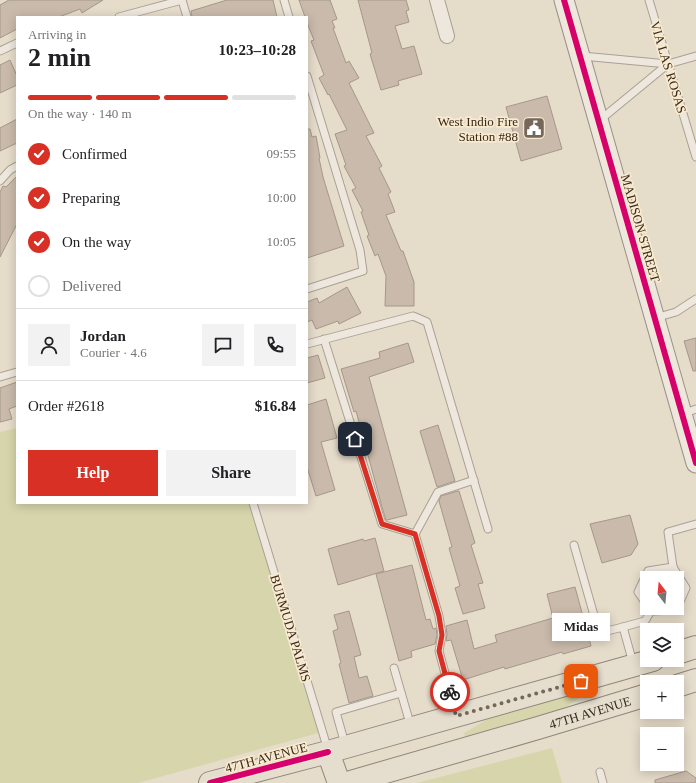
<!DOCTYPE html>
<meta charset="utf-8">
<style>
body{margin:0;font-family:Georgia,serif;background:#f2f2f2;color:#202124;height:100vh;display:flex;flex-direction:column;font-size:15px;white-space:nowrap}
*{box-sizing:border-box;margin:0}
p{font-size:13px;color:#757577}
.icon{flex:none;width:22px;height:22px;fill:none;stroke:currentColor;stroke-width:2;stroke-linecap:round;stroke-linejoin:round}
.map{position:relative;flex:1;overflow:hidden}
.panel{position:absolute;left:16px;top:16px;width:292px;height:488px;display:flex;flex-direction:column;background:#fff;border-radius:0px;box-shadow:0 2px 10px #0003}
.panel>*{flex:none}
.needle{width:26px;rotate:344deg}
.fabs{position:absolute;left:640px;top:571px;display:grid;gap:8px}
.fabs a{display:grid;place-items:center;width:44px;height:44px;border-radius:0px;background:#fff;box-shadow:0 2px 10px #0003;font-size:20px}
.pin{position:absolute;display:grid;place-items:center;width:34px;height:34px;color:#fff;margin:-17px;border-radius:8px;box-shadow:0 2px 6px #0006}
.courier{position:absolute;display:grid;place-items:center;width:40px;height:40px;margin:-20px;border:3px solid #d93025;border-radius:50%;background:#fff;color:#222;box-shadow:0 1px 5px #0007}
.bubble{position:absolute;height:28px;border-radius:0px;background:#fff;box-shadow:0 2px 10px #0003;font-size:13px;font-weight:700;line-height:28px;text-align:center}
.overview em{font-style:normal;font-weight:700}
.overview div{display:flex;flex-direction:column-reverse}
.overview{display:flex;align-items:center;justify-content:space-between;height:68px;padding:0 12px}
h1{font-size:26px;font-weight:700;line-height:30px}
.bar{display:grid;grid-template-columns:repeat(4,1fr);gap:6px 4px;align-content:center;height:48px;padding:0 12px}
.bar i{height:5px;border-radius:3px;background:#e0e0e0}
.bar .on{background:#d93025}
.bar p{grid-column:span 4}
.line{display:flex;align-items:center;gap:10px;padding:0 12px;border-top:1px solid #e0e0e0}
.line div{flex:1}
.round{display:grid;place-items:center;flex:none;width:42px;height:42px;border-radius:0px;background:#f2f2f2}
ol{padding:0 12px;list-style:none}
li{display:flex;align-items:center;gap:12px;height:44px}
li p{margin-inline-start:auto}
li .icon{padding:4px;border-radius:50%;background:#d93025;color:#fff;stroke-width:4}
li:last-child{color:#757577}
li i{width:22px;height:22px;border:2px solid #e0e0e0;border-radius:50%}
.action{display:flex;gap:8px;margin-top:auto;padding:8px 12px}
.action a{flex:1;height:46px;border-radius:0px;background:#d93025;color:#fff;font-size:16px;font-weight:700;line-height:46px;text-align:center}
.action a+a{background:#f2f2f2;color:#202124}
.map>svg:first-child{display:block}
</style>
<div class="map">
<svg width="696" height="783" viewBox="0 0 696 783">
<rect width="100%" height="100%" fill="#e6dcca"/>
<g fill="#d7d5ab">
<path d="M17,428V503H253L322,732L138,783H0V432Z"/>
<path d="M582,690L584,695L582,696L563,709L465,737L464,733L501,711Z"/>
<path d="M552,748L562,783H417Z"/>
</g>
<g fill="#c9baab" stroke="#a69789">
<path d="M9,0H103L82,13L80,9L59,17H17V29L0,38V5Z"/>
<path d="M227,0H273L277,17H192L191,11Z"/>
<path d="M299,0H330L337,19L332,21L335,28H333L346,63L349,61L359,78L349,83L374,133L366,136L382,166L379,168L391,192L388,194L395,212L386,215L401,251H403L414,282V306H385L386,276L378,254L375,256L367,236L369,235L361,212L363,211L352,190L356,188L344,166L346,165L335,134L347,130L329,94L328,95L319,78L324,75L311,41L314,40L307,23V17H305Z"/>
<path d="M358,0H406L409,10L406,11L409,22L395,26L402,49L414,46L422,74L398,81L399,85L381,90L370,54L372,53Z"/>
<path d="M10,60L17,76V85L0,93V65Z"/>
<path d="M547,96L562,149L521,161L506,107Z"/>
<path d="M17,119V143L0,151V128Z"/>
<path d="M307,129H310L312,137L316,136L320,158H319L323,177L344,246L307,258Z"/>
<path d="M17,176V224L0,257V192L3,186L6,187Z"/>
<path d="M347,287L361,313L339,324L338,321L316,329L312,320L307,322V302L317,298L319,303Z"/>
<path d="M696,338V371H693L684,341Z"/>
<path d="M408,343L414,362L369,377L407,515L387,520H386L382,507L356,411L354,412L341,369L380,358L379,352Z"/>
<path d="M318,355L325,378L307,383V358Z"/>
<path d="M17,382V406L9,409L12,419L0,422V388Z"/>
<path d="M326,399L337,438L321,442L335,490L316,496L307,467V405Z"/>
<path d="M438,425L455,481L437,487L420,431Z"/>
<path d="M458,491H459L475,543L471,545L483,583L478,584L485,608L463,614L455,588L460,586L449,548L452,547L439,501L441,496Z"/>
<path d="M630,515L638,544L631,555L602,563L590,524Z"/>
<path d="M375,538L384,571L338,585L328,549L363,539L364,541Z"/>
<path d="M412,565L426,620L430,619L433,629L436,628L437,635L435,644L411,651L412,657L399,661L376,574Z"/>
<path d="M575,587L591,646L563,654L562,652L505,669L504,667L463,680L451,640L446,641L447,634L446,626L467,620L474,649L497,642L495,635L553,618L547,594Z"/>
<path d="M349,611L361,655L354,657L359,678L367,676L373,696L349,703L339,664L341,663L333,631L338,629L334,615Z"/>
<path d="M686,771L696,778V783H655V780Z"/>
</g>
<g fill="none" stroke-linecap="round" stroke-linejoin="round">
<g stroke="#aaa194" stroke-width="9">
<g id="service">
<path d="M182,0L187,17"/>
<path d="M284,0L289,17"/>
<path d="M649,0L696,157"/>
<path d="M119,17L182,0"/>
<path d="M0,51L17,43"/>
<path d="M582,56L668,64L600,120"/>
<path d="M668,64L696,56"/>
<path d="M307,76L360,250L363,271L307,289"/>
<path d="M0,181L10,170L17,166"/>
<path d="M655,318L676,312L696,299"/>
<path d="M324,339L382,524L415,534"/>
<path d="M307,344L413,316L427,322L488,529"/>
<path d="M0,377L17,372"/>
<path d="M682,414L696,409"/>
<path d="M253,503L328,750"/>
<path d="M574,545L599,633L623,627L633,663"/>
<path d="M673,567L686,588L677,608"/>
<path d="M667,578L673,567"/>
<path d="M647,605L638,592L648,571L673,567L668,532L696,524"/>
<path d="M653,608L651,611L676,610L677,608"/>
<path d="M623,627L645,621L651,611L649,608"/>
<path d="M394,668L411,727"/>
<path d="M456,714L439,651L442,635L439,616L415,534L438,492L474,480"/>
<path d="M345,744L336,712L401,693"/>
<path d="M600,772L603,783"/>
</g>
</g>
<g stroke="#aaa194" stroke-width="16">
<path id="minor" d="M437,0L447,36"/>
</g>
<g stroke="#9a9084" stroke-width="21">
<path id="secondary" d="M564,0L696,463"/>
</g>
<g stroke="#90867b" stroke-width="24">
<g id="primary">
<path d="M677,653L696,647"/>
<path d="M677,686L696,680"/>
<path d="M328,752L339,783"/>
<path d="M210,783L328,752L653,660"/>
<path id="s1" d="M347,783L538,728L647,695"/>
</g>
</g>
<use href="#service" stroke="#ede7dd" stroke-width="7"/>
<use href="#minor" stroke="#ede7dd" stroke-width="14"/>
<use href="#secondary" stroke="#ede7dd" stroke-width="19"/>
<use href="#primary" stroke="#e5ddcd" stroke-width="22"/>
<g stroke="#f8eacf" stroke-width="8">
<g id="cycleway">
<path d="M564,0L696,463"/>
<path d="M210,783L328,752"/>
</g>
</g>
<use href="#cycleway" stroke="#d6006c" stroke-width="6"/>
</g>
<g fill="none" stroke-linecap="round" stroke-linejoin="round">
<path stroke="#766859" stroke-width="4" stroke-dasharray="0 7.2" d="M450,692L456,716L581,681"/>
<path stroke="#d93025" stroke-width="5" d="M355,439L382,524L415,534L439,616L442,635L439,651L450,692"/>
</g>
<defs>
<g id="civic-square" transform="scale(1.15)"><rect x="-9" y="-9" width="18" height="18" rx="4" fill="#766859" stroke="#f8eacf"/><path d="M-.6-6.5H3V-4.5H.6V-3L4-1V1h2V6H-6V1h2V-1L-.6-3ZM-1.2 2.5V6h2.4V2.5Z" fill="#fff"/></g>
</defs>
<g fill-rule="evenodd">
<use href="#civic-square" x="534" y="128"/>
</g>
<g text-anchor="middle" stroke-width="3.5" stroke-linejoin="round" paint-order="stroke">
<g font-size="13" fill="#39291c" stroke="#f8eacf">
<text transform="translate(669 67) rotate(73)" y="5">VIA LAS ROSAS</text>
<text transform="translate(641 228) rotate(74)" y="5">MADISON STREET</text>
<text transform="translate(291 628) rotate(73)" y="5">BURMUDA PALMS</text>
<text dy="5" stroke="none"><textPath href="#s1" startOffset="253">47TH AVENUE</textPath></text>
<text transform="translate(266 757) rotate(-15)" y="5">47TH AVENUE</text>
</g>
<g font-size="13" fill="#39291c" stroke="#f8eacf" text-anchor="end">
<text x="518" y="126">West Indio Fire<tspan x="518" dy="15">Station #88</tspan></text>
</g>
</g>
</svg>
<div class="fabs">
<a><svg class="needle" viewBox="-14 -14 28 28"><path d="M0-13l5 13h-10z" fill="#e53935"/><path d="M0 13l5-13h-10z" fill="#757577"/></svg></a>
<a><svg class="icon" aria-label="layers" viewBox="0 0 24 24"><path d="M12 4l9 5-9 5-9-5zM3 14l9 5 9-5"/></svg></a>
<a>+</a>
<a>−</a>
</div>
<div class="pin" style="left:581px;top:681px;background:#ea580c"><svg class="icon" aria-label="bag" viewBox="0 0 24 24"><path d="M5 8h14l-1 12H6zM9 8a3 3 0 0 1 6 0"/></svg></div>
<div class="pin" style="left:355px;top:439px;background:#1f2937"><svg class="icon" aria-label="home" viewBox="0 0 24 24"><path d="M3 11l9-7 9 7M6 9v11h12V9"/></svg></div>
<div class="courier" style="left:450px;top:692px"><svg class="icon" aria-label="bike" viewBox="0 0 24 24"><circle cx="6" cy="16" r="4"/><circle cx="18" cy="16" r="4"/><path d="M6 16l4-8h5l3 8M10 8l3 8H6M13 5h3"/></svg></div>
<div class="bubble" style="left:552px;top:613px;width:58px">Midas</div>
<section class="panel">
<div class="overview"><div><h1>2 min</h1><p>Arriving in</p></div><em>10:23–10:28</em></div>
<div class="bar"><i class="on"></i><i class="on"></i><i class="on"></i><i></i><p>On the way · 140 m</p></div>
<ol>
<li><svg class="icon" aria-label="check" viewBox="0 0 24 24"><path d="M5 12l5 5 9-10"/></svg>Confirmed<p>09:55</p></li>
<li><svg class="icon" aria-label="check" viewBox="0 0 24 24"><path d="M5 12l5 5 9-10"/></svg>Preparing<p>10:00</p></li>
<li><svg class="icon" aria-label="check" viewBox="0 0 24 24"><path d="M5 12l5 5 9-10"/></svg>On the way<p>10:05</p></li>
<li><i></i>Delivered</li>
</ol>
<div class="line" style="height:72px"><a class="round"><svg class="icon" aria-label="person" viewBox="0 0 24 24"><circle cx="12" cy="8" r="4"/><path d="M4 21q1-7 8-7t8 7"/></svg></a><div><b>Jordan</b><p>Courier · 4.6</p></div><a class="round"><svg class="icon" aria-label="chat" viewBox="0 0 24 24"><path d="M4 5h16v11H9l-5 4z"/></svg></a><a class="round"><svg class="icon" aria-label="phone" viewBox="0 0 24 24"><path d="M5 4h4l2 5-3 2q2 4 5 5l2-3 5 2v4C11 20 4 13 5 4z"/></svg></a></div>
<div class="line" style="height:52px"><div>Order #2618</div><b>$16.84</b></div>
<div class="action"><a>Help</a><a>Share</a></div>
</section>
</div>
